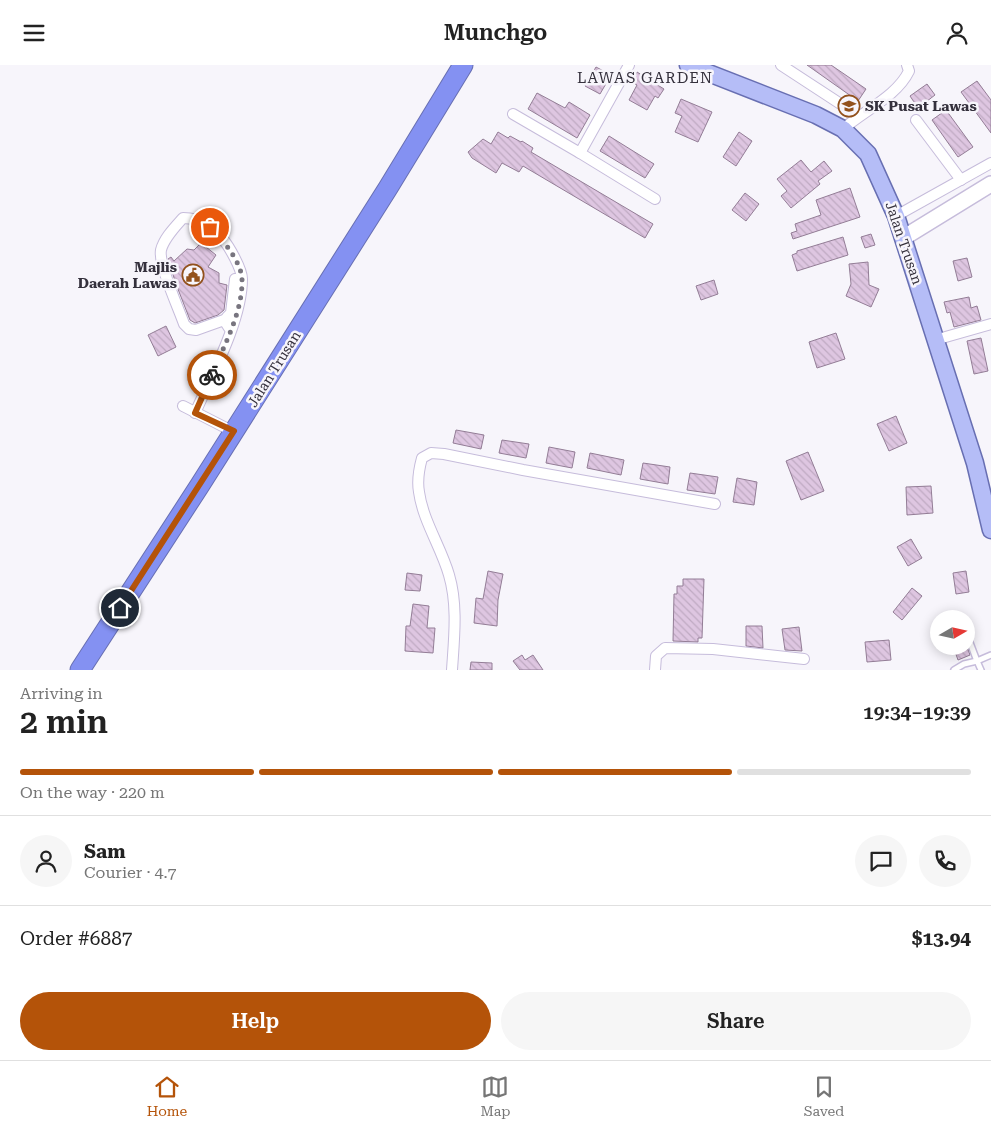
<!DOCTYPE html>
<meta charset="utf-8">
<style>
body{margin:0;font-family:"Roboto Serif",serif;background:#f6f6f6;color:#222;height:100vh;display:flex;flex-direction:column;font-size:19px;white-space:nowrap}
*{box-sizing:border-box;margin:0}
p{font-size:16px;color:#767676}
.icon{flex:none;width:28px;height:28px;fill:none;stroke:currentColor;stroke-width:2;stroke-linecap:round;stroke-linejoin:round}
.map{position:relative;height:605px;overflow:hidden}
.sheet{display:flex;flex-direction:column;background:#fff;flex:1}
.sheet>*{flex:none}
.needle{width:32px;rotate:81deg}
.buttons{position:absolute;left:930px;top:545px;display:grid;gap:10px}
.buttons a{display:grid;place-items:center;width:45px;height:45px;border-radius:50%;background:#fff;box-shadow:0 2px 12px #0003;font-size:25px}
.pin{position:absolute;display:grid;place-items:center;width:42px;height:42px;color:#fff;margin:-21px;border:2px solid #fff;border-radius:50%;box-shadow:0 1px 5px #0007}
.courier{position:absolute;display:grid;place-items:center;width:50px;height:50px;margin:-25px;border:4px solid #b45309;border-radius:50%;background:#fff;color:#222;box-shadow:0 1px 6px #0007}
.head em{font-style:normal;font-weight:600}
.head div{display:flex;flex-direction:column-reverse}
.head{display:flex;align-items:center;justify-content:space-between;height:85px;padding:0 20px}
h1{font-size:32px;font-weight:600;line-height:38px}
.bar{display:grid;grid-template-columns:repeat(4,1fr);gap:8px 5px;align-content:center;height:60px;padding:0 20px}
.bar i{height:6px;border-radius:4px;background:#e0e0e0}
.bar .active{background:#b45309}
.bar p{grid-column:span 4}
.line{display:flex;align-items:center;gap:12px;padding:0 20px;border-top:1px solid #e0e0e0}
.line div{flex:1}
.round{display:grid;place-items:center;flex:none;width:52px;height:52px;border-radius:26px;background:#f6f6f6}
.button{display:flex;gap:10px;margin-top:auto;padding:10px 20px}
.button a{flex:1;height:58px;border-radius:30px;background:#b45309;color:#fff;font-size:20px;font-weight:600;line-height:58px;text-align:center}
.button a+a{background:#f6f6f6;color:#222}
header{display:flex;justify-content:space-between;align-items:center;height:65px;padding:0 20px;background:#fff;font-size:22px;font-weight:600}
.dock{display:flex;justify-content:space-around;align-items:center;height:70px;border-top:1px solid #e0e0e0;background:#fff;font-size:14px;color:#767676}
.dock a{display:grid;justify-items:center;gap:2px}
.dock .active{color:#b45309}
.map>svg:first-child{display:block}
</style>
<header><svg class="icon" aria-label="menu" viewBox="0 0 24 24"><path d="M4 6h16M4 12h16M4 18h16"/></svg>Munchgo<svg class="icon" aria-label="person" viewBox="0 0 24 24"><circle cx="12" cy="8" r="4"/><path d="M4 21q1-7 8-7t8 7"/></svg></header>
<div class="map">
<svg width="991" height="605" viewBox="0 0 991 605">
<defs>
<pattern id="building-back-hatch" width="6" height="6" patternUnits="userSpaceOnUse" patternTransform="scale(1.25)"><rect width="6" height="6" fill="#dec6e1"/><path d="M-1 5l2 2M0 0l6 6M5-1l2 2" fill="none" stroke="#bfaac2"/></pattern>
</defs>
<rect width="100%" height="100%" fill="#f7f5fb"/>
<g fill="url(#building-back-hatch)" stroke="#937d96">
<path d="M807,0H831L866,24L858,36Z"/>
<path d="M596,2L611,10L600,29L585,21Z"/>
<path d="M637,7L664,24L658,33L655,31L647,45L629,35L637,20L632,17Z"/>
<path d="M977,16L991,35V68L961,27Z"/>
<path d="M927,19L935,30L918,43L910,31Z"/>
<path d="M537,28L565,43L569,37L590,50L577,73L528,44Z"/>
<path d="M681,34L712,47L698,77L675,67L682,51L675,48Z"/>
<path d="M946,45L973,82L958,92L932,55Z"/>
<path d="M498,67L508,73L510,71L521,77L522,76L533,83L531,87L653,159L645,173L523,101L519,107L502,98L496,108L472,93L468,87L483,74L491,79Z"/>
<path d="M739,67L752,76L736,101L723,92Z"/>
<path d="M609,71L654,99L645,113L600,86Z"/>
<path d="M801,95L811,107L824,96L832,106L818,116L820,119L791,143L781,131L787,126L777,114Z"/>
<path d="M850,123L860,152L793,174L791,168L797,166L795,159L821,150L816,135Z"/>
<path d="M745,128L759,139L746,156L732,145Z"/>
<path d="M871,169L875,180L865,183L861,172Z"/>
<path d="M843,172L848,190L797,206L792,190L797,188V186Z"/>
<path d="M201,178L216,190L208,202L219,208V218L227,220L224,245L218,250L195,258L190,255L176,219L168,194L171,192L174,196L187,184L194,185Z"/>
<path d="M967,193L972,212L958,216L953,196Z"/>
<path d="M868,197L869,220L879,224L871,242L846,231L851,219L849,199Z"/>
<path d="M714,215L718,229L701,235L696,221Z"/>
<path d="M969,232L971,243L977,241L981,255L954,262L950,247L947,248L944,237Z"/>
<path d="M166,261L176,282L158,291L148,270Z"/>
<path d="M836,268L845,294L817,303L809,277Z"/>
<path d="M981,273L988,306L974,309L967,276Z"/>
<path d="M896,351L907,378L889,386L877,359Z"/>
<path d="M456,365L484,370L481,384L453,378Z"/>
<path d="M502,375L529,379L526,393L499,388Z"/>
<path d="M549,382L575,387L572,403L546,398Z"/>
<path d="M808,387L824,426L801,435L786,396Z"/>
<path d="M590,388L624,395L621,410L587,403Z"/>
<path d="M643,398L670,402L668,419L640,414Z"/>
<path d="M690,408L718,412L715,429L687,425Z"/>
<path d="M737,413L757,417L754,440L733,437Z"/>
<path d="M931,421L933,448L907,450L906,422Z"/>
<path d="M911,474L922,493L908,501L897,482Z"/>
<path d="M488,506L503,509L498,535L497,561L474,558L476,533L483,534Z"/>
<path d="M966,506L969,527L956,529L953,508Z"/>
<path d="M407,508L422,510L420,526L405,525Z"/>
<path d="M683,514H704L702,573H698V577L673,576L674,529H677V521H683Z"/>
<path d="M912,523L922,531L902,555L893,547Z"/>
<path d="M413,539L429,541L427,563H435L433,588L405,586L406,561H410Z"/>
<path d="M746,561H762L763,583L746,581Z"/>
<path d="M799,562L802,586L785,585L782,564Z"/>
<path d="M889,575L891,595L867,597L865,577Z"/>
<path d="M953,581H967L970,590L958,595Z"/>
<path d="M522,590L525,595L533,590L543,605H520L513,596Z"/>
<path d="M471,597L492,598V605H470Z"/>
</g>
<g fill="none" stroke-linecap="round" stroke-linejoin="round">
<g stroke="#c6bcdb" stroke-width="8">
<g id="lane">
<path d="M969,575L977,596L991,590"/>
<path d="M954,605L964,599L977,596L981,605"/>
</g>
</g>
<g stroke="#c6bcdb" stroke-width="12">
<g id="street">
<path d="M781,0L859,51"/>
<path d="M513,49L580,88L629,0"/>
<path d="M916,55L961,115"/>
<path d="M843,64C865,45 897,31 909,6L907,0"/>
<path d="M580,88L655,134"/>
<path d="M896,151L991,98"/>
<path d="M227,252L231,248L235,214"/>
<path d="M935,275L991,259"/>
<path d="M183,341L234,367"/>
<path d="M195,348C212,310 242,255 242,214C242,204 229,181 222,173C208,159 204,154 183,153C175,162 164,173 161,185C158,199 179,244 184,259L189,264L196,265L224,255L231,266"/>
<path d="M452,605C454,574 458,540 449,510C441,482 423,456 419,427C417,416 419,404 422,393L431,388L444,389L523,405L715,439"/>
<path d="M655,605L656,591L665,583L713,584L804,594"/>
</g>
</g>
<g stroke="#c6bcdb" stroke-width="18">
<path id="secondary" d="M903,173L991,119"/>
</g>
<g stroke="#686fb2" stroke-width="19">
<path id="primary" d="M688,0L816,50L843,64L868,89L896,151L903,173L975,398L991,465"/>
</g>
<g stroke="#686fb2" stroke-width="21">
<path id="highway" d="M80,605L200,420L388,123L463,0"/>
</g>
<use href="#lane" stroke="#fff" stroke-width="5"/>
<use href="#street" stroke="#fff" stroke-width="10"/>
<use href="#secondary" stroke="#fff" stroke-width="15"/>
<use href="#primary" stroke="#b5bdf7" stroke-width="16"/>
<use href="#highway" stroke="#8491f2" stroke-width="19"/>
</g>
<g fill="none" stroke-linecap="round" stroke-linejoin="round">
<path stroke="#78757f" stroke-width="5" stroke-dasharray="0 9" d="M210,162C222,174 241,196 242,214C243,247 224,280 212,310"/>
<path stroke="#b45309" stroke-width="6" d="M120,543L234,366L195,348L212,310"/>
</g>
<defs>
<g id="school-ring" transform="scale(1.125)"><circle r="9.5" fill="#f7f5fb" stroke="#92511c" stroke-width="1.5"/><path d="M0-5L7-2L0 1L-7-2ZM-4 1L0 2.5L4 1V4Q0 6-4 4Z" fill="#92511c"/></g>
<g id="civic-ring" transform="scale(1.125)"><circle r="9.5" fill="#f7f5fb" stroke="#92511c" stroke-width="1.5"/><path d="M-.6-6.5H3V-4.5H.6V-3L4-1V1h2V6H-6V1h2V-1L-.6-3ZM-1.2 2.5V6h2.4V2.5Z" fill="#92511c"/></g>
</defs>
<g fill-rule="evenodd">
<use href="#school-ring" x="849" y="41"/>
<use href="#civic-ring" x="193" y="210"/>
</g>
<g text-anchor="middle" stroke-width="5" stroke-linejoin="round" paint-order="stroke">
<g font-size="14" font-weight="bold" fill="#34303c" stroke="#f7f5fb" text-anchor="start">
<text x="865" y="46">SK Pusat Lawas</text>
<text x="177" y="207" text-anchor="end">Majlis<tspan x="177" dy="16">Daerah Lawas</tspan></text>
</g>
<g font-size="14" fill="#34303c" stroke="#f7f5fb">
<text transform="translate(904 178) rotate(71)" y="5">Jalan Trusan</text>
<text transform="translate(274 304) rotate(-58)" y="5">Jalan Trusan</text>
</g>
<g font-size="15" letter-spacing="1" fill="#34303c" stroke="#f7f5fb">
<text x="645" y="18">LAWAS GARDEN</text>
</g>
</g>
</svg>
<div class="buttons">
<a><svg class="needle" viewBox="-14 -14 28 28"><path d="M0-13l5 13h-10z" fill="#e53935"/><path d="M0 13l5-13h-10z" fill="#767676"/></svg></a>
</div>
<div class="pin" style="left:210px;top:162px;background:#ea580c"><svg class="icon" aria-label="bag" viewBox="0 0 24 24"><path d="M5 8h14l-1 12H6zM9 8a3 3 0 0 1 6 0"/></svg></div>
<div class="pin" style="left:120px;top:543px;background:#1f2937"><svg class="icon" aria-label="home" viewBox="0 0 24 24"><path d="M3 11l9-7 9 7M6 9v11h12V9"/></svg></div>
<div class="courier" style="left:212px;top:310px"><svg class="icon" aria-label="bike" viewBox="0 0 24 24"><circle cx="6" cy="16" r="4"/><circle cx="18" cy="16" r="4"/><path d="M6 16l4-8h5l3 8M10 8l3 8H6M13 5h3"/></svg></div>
</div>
<section class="sheet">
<div class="head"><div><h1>2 min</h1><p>Arriving in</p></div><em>19:34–19:39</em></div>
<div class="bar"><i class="active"></i><i class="active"></i><i class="active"></i><i></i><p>On the way · 220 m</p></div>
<div class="line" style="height:90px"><a class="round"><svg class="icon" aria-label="person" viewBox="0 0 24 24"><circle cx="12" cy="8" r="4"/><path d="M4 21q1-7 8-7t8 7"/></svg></a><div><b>Sam</b><p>Courier · 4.7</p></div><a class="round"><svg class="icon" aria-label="chat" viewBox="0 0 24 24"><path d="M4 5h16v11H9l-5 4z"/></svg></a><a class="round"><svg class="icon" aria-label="phone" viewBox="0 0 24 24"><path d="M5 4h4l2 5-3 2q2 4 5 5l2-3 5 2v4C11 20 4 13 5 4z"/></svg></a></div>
<div class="line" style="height:65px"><div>Order #6887</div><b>$13.94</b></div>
<div class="button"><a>Help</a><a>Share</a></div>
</section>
<nav class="dock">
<a class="active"><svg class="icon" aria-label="home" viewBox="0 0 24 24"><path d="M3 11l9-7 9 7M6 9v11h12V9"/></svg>Home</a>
<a><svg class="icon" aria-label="map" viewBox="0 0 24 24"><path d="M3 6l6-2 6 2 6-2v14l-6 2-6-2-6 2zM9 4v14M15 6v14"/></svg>Map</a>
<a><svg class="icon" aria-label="saved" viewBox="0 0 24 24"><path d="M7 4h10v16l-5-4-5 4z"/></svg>Saved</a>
</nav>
